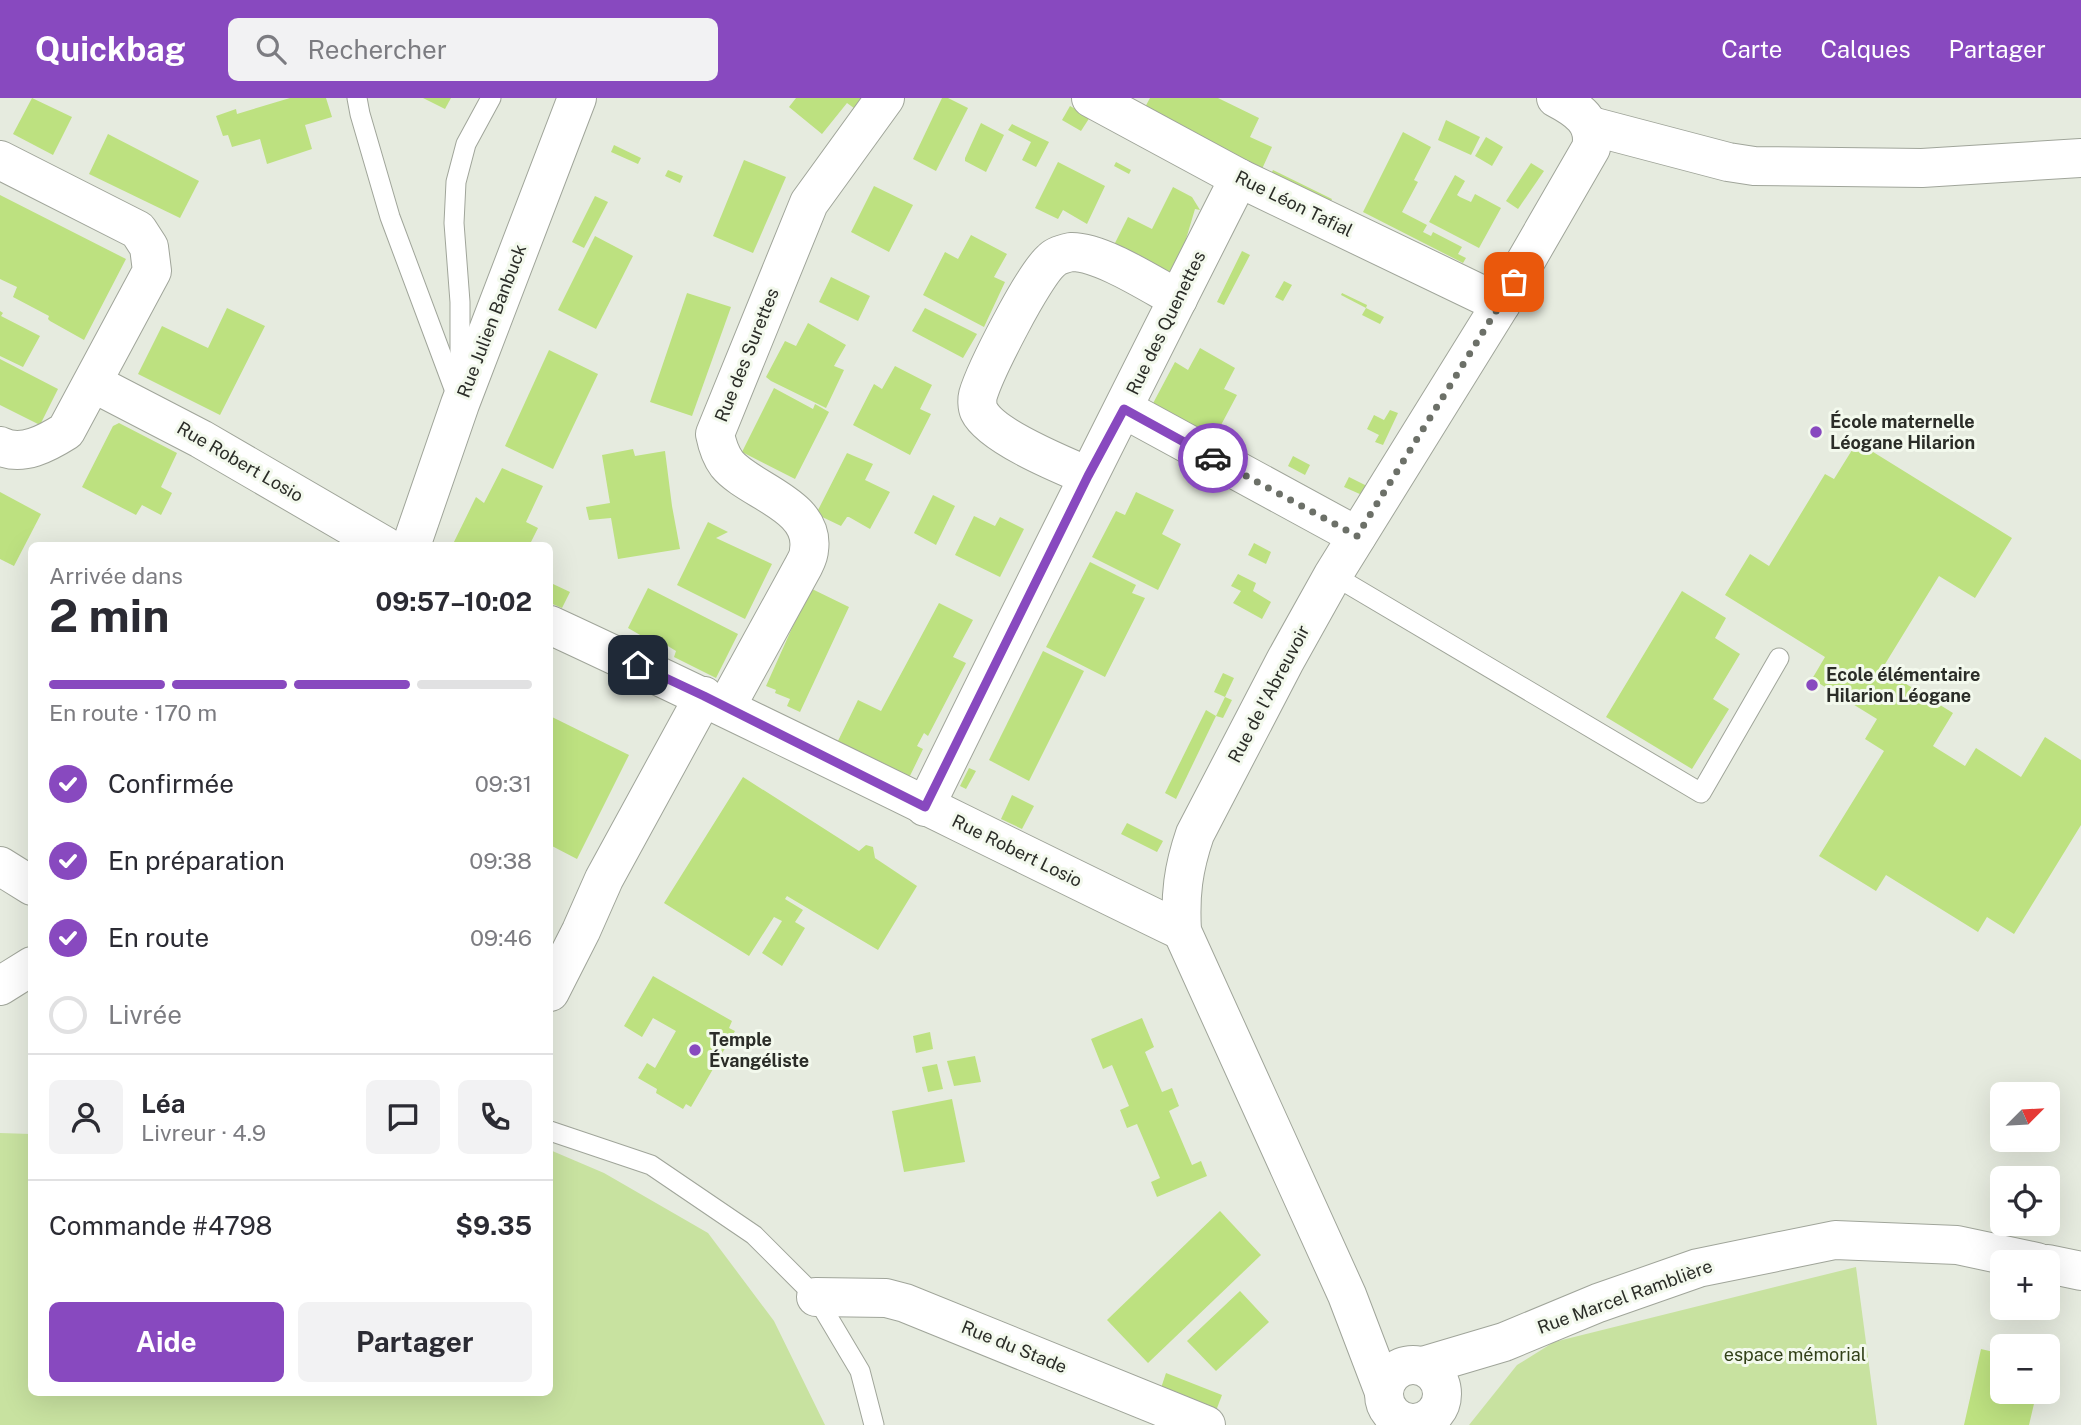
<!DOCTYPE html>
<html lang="fr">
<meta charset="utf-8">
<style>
body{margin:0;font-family:"Public Sans",sans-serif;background:#f2f2f3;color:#2b2b33;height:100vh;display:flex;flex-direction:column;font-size:26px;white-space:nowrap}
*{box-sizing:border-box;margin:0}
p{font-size:23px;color:#7c7c81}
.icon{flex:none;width:38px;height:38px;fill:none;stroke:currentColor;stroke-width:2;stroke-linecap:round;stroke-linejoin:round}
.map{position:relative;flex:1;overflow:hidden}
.panel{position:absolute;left:28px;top:444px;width:525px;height:854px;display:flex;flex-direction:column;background:#fff;border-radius:10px;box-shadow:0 7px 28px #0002}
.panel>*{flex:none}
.needle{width:46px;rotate:66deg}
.buttons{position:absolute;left:1990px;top:984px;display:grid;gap:14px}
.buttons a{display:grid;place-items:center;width:70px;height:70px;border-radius:10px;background:#fff;box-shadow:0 7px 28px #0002;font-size:35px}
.pin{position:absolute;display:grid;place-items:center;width:60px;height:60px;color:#fff;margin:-30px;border-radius:14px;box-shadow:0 4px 10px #0006}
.courier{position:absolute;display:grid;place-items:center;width:70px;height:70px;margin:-35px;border:5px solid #8849bf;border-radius:50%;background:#fff;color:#222;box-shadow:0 2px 9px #0007}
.head em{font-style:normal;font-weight:700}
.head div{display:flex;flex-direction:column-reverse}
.head{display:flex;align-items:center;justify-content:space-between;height:119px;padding:0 21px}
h1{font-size:46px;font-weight:700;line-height:52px}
.bar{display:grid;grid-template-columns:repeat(4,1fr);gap:10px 7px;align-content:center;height:84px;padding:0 21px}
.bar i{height:9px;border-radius:5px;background:#e1e1e2}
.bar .current{background:#8849bf}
.bar p{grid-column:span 4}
.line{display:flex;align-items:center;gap:18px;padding:0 21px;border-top:2px solid #e1e1e2}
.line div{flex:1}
.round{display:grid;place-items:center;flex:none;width:74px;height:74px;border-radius:10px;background:#f2f2f3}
ol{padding:0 21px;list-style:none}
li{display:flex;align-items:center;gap:21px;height:77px}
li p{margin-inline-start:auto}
li .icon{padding:7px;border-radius:50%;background:#8849bf;color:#fff;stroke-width:4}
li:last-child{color:#7c7c81}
li i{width:38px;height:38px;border:4px solid #e1e1e2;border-radius:50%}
.button{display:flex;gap:14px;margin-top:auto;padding:14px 21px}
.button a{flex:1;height:80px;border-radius:10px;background:#8849bf;color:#fff;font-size:28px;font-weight:700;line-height:80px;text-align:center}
.button a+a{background:#f2f2f3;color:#2b2b33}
header{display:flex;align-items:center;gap:42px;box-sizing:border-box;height:98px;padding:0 35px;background:#8849bf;color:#fff}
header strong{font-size:33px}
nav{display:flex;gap:38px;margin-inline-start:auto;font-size:24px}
.search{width:490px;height:63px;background:#f2f2f3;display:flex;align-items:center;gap:18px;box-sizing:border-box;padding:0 24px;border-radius:10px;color:#7c7c81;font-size:26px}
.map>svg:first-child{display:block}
</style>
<header>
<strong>Quickbag</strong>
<div class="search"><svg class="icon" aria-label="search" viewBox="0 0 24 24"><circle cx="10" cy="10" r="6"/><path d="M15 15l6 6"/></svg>Rechercher</div>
<nav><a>Carte</a><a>Calques</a><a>Partager</a></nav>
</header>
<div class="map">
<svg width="2081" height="1327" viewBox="0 0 2081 1327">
<rect width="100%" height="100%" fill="#e6ebdf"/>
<g fill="#c8e2a0">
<path d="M0,1035L31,1036L32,1295H550V1052L604,1075L708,1135L774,1223L825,1327H0Z"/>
<path d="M1856,1169L1877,1327H1469L1517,1267L1554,1244Z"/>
</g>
<g fill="#bde180">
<path d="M32,0L72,19L53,57L13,36Z"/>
<path d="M290,0H326L332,19L305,27L312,51L267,66L260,41L232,49L228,37L223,38L216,18L236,11L237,16Z"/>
<path d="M423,0H451L445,11Z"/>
<path d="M796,0H868L858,13L847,5L822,36L789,9Z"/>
<path d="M942,0H948L968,10L936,73L913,61Z"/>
<path d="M1150,0H1218L1259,20L1250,39L1272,49L1262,71L1144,11Z"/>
<path d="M1070,8L1090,19L1081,33L1062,22Z"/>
<path d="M1446,22L1480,39L1471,57L1438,42Z"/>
<path d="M981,25L1004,37L986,74L965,63V60Z"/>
<path d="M1012,26L1049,44L1036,69L1022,62L1031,44L1008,32Z"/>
<path d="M1403,34L1431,49L1414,82L1418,84L1402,114L1427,127L1423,134L1431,138L1433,134L1462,149L1458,156L1466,160L1463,165L1363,114Z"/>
<path d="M108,36L199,83L180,120L89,76Z"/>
<path d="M1486,39L1503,49L1492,68L1475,58Z"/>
<path d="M614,47L641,60L638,66L611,54Z"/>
<path d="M744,62L786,79L753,155L713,138Z"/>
<path d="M1058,64L1105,88L1087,126L1063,112L1058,121L1035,110Z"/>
<path d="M1116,64L1131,72L1129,76L1114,68Z"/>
<path d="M1531,65L1544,73L1518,111L1506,103Z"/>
<path d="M668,72L683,78L680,85L665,78Z"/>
<path d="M1273,72L1332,101L1329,107L1270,78Z"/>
<path d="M1455,77L1465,83L1457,97L1460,99L1471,104L1475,96L1501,110L1479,150L1429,124Z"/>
<path d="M874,88L913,107L889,154L851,134Z"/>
<path d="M1173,89L1192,99L1200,112L1195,111L1170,195L1108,159L1128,119L1152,131Z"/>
<path d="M0,97L126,161L84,242L50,223L48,221L49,218L13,199L17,189L0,181Z"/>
<path d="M595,98L608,104L584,150L572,144Z"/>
<path d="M971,137L1007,156L994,179L1005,184L984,229L923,197L945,154L958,161Z"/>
<path d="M595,138L633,158L596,231L558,212Z"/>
<path d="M1242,153L1250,157L1238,180L1224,207L1217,204Z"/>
<path d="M831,179L870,198L858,223L819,204Z"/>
<path d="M1284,183L1292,187L1283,203L1275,199Z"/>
<path d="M687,195L731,209L692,318L650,304Z"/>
<path d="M1342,195L1367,207L1366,210L1341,197Z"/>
<path d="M227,210L265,228L220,317L138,276L162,228L208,250Z"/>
<path d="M925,210L977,236L963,260L912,233Z"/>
<path d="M1366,210L1384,219L1380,226L1362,217Z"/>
<path d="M0,213L3,215L1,218L40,238L23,269L0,258Z"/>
<path d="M808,225L846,247L834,268L844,272L826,310L771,283L766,279L785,243L796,248Z"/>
<path d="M1200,250L1235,270L1224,291L1237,297L1212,344L1150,311L1175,264L1188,272Z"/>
<path d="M549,252L598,276L553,371L505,348Z"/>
<path d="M0,261L58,291L40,327L0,307Z"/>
<path d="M895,268L932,287L920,311L931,316L910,357L853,327L874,286L882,291Z"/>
<path d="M774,290L813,311L815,306L829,314L795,381L742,354Z"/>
<path d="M1390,312L1398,315L1383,347L1375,344L1379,337L1367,331L1374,317L1384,322Z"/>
<path d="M119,325L177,355L161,389L172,395L161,417L142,407L136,417L82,389L113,328Z"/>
<path d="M1857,344L2012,440L1975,500L1939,478L1882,571L1953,615L1933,648L1965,668L1976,650L2021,679L2045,639L2081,662V727L2014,836L1987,819L1978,834L1886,777L1876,793L1819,758L1884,653L1865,641L1877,621L1812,581L1825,559L1725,497L1750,456L1769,468L1825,376L1834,381Z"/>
<path d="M633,351L635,358L665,353L672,408L680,451L618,461L611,420L589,422L586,409L610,405L602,357Z"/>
<path d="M847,355L873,366L865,382L890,394L870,431L849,419H847L841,428L816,416Z"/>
<path d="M1293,358L1310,367L1305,377L1288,368Z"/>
<path d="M502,370L543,388L526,424L538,430L529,448H458L453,446L476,399L484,405Z"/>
<path d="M1349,379L1367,388L1362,397L1344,389Z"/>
<path d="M0,394L41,416L14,468L0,461Z"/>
<path d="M1136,394L1174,412L1162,436L1181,446L1158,492L1092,459L1116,413L1125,417Z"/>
<path d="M933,397L955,408L936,447L914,435Z"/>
<path d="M974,418L995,428L1000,419L1024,431L1000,479L955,457Z"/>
<path d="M708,424L728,434L716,440L772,466L745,521L677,487Z"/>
<path d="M1254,445L1271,454L1266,466L1248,457Z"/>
<path d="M1090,464L1136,487L1132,495L1145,500L1105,579L1046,549Z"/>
<path d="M1238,476L1256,485L1253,493L1271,504L1262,521L1233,505L1241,493L1231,488Z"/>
<path d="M553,486L570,494L562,510L550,505V493Z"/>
<path d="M648,490L738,536L716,580L674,559L676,553L663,545L661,549L628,530Z"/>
<path d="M810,490L849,509L800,614L787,608L790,601L775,595L776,592L766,588Z"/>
<path d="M1682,493L1726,520L1715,540L1740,556L1713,601L1729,611L1692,671L1606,619Z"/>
<path d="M939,505L973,522L953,559L966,565L928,638L924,635L917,648L923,651L907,684L836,647L858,602L881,613Z"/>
<path d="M1043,553L1084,573L1029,683L989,662Z"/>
<path d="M1223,575L1234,580L1225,599L1232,602L1223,620L1216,618L1225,599L1214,594Z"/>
<path d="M1206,612L1216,618L1176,701L1165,695Z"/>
<path d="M550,618L629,657L577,761L550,747Z"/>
<path d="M969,670L976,673L966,691L960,688Z"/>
<path d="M743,679L859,753L866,747L873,749L875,760L917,788L878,852L787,798L785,801L803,812L795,824L805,830L782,868L762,855L782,823L774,819L749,858L664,805Z"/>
<path d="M1012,697L1034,708L1022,731L1001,721Z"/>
<path d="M1127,725L1163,743L1157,754L1121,736Z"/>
<path d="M653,878L732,923L729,930L735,933L691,1009L686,1006L683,1011L656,995L657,991L638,980L647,965L655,970L676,933L653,920L642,939L624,928Z"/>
<path d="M1142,920L1154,949L1145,954L1162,994L1172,990L1179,1008L1169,1013L1192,1067L1201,1063L1207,1078L1157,1099L1151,1084L1160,1080L1137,1026L1127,1030L1120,1012L1129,1008L1112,967L1103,971L1091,941Z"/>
<path d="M930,934L933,951L916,955L913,938Z"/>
<path d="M975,958L981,984L954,988L947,963Z"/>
<path d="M937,966L943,991L928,994L922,969Z"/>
<path d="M952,1001L965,1064L904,1074L892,1013Z"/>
<path d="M1220,1113L1261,1157L1148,1265L1107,1222Z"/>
<path d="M1240,1193L1269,1224L1216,1273L1187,1243Z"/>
<path d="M1981,1251L2002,1256V1293H2037L2029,1327H1964Z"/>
<path d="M1166,1275L1222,1297L1214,1318L1159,1296Z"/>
</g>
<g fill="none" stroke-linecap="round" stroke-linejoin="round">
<g stroke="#a0a59a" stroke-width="21">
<g id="lane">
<path d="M357,0L360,16L390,119L459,304"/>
<path d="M460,277V204L454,125L456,84L466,46L491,0"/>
<path d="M1333,477L1701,695L1779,560"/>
<path d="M550,1033L651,1067L754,1137L816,1199L860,1273L874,1327"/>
</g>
</g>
<g stroke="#a0a59a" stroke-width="40">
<g id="street">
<path d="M1091,0L1239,80L1501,206"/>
<path d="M1591,28L1728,64L1754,68L1922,70L2081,60"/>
<path d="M0,62L138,132L149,149L152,173L66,333C47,345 22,359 0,348"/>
<path d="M93,285L201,341L385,448"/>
<path d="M1124,311L1357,438"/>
<path d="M1088,378C1062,367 991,338 979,313C977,309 977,301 978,297C985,273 1034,176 1052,162C1055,158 1066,155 1071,154C1100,153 1152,187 1178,201"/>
<path d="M411,448L460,306L577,0"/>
<path d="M550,527C762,625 971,731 1182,833"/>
<path d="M726,609L804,467C806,463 809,457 809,452C816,407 749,393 727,366C721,358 717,346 715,336L809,105L885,0"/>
<path d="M925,709C1028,498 1133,289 1239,80"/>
<path d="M0,768L32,788"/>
<path d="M0,888L32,868"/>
<path d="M550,894L581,833L604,781L704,598"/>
<path d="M2048,1166L2081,1173"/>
<path d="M816,1199L886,1200L905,1205L1206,1327"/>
<circle cx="1413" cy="1296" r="29"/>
<path d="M1423,1268L1504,1244L1598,1205L1698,1170L1835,1142L1957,1147L2037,1164"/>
<path d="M1384,1294L1347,1197L1182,833C1180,797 1183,771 1195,736L1285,563L1333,477L1501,206L1591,50C1597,24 1577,11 1556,0"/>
</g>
</g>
<use href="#lane" stroke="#fff" stroke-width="19"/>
<use href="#street" stroke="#fff" stroke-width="38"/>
</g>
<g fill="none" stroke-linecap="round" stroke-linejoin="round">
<path stroke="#6c7068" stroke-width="7" stroke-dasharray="0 12.6" d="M1213,360L1357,438L1514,184"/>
<path stroke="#8849bf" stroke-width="9" d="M638,567L704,598L925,709L1088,378L1124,311L1213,360"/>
</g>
<g fill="#8849bf" stroke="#f3f9ed" stroke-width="2.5">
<circle cx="1816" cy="334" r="7"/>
<circle cx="1812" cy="587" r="7"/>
<circle cx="695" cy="952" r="7"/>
</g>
<g text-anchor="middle" stroke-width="6" stroke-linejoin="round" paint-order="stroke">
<g font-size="18" fill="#2b2d28" stroke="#f3f9ed">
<text transform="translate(1294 106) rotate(26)" y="6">Rue Léon Tafial</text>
<text transform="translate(492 223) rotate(-69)" y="6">Rue Julien Banbuck</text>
<text transform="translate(1166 225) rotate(-64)" y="6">Rue des Quenettes</text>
<text transform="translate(747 257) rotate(-68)" y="6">Rue des Surettes</text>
<text transform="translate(240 364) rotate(30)" y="6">Rue Robert Losio</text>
<text transform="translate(1269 596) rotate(-62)" y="6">Rue de l'Abreuvoir</text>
<text transform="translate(1017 753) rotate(26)" y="6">Rue Robert Losio</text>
<text transform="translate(1625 1199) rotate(-20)" y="6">Rue Marcel Ramblière</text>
<text transform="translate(1014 1249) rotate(22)" y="6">Rue du Stade</text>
</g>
<g font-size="18" font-weight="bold" fill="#2b2d28" stroke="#f3f9ed" text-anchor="start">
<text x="1830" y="330">École maternelle<tspan x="1830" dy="21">Léogane Hilarion</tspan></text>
<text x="1826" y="583">Ecole élémentaire<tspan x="1826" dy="21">Hilarion Léogane</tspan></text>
<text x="709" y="948">Temple<tspan x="709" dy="21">Évangéliste</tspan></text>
</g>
<g font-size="18" fill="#324018" stroke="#f3f9ed">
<text x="1795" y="1263">espace mémorial</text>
</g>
</g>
</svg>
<div class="buttons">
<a><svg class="needle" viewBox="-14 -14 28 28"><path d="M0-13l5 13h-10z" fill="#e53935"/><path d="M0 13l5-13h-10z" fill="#7c7c81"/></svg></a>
<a><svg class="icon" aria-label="locate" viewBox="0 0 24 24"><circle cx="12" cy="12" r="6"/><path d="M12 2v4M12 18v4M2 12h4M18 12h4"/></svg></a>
<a>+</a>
<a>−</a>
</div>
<div class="pin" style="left:1514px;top:184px;background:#ea580c"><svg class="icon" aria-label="bag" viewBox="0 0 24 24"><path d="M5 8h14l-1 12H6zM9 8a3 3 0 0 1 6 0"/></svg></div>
<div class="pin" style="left:638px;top:567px;background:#1f2937"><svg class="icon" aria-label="home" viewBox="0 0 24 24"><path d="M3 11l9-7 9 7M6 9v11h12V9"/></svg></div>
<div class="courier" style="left:1213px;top:360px"><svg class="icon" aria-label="car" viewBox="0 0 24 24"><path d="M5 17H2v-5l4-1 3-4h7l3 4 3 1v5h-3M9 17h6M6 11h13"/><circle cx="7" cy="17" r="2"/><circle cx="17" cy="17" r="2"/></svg></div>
<section class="panel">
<div class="head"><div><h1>2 min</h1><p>Arrivée dans</p></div><em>09:57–10:02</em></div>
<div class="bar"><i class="current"></i><i class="current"></i><i class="current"></i><i></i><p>En route · 170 m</p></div>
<ol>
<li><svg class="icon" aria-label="check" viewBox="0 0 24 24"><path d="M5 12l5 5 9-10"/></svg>Confirmée<p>09:31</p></li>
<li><svg class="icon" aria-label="check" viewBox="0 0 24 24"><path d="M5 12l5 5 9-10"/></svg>En préparation<p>09:38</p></li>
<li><svg class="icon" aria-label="check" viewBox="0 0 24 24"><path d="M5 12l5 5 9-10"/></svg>En route<p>09:46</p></li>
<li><i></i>Livrée</li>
</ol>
<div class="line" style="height:126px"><a class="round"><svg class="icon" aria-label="person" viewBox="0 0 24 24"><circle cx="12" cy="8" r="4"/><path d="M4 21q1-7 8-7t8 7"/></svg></a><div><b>Léa</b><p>Livreur · 4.9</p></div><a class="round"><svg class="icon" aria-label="chat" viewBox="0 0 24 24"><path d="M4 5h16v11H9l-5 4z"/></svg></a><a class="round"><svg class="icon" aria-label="phone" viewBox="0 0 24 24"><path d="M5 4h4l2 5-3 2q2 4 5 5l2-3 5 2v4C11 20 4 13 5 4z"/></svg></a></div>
<div class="line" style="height:91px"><div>Commande #4798</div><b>$9.35</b></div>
<div class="button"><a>Aide</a><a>Partager</a></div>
</section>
</div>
